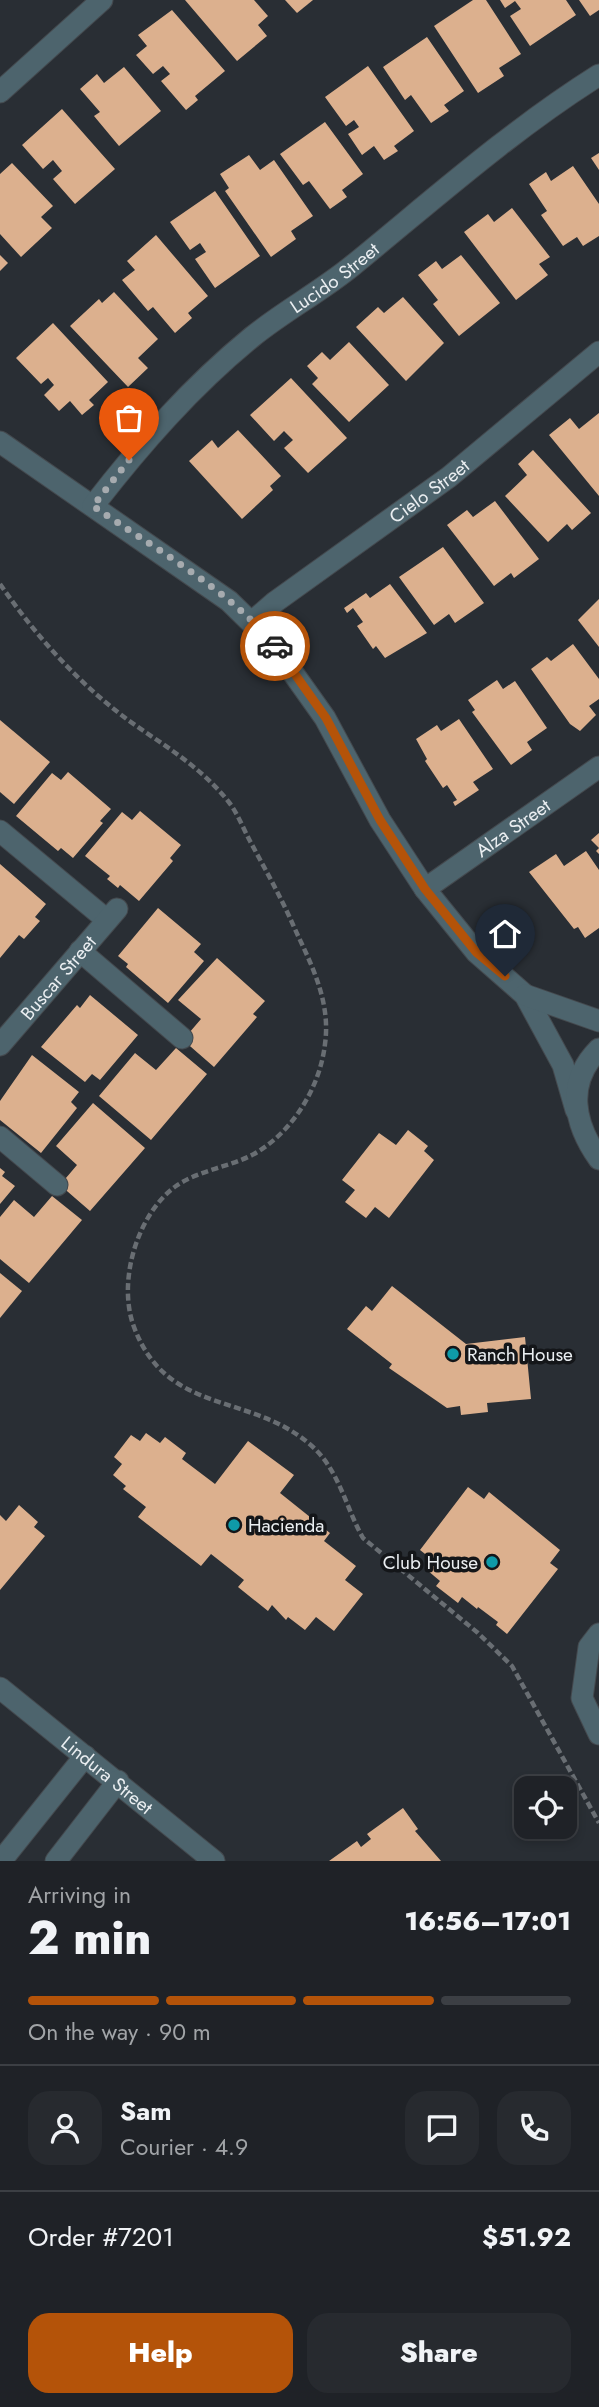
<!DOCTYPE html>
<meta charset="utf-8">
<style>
body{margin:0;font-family:Jost,sans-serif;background:#272a2f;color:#f1f3f6;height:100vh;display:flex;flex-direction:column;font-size:26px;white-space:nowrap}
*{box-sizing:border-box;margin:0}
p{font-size:23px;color:#a1a4a7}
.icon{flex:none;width:38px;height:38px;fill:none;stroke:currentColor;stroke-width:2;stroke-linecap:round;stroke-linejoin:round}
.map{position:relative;height:1861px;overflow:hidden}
.side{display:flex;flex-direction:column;background:#1f2227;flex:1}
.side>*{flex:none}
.tools{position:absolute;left:514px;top:1776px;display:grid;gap:14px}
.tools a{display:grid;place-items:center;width:63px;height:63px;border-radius:14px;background:#1f2227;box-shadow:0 4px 10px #0003,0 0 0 2px #3c3f44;font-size:35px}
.pin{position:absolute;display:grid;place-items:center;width:60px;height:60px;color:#fff;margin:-72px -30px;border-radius:50% 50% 50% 0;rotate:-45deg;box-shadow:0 0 7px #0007}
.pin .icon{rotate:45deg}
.courier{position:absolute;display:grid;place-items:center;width:70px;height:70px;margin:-35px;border:5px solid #b45309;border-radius:50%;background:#fff;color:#222;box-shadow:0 2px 9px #0007}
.overview em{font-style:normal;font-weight:800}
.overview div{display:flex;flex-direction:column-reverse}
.overview{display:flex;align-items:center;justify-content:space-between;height:119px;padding:0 28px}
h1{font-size:46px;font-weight:800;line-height:52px}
.bar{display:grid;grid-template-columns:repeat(4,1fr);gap:10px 7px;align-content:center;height:84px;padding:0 28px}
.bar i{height:9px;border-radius:5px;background:#3c3f44}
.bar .active{background:#b45309}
.bar p{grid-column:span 4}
.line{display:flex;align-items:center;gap:18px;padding:0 28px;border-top:2px solid #3c3f44}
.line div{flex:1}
.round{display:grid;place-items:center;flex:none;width:74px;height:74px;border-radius:21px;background:#272a2f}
.button{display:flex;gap:14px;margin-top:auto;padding:14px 28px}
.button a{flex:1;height:80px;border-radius:21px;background:#b45309;color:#fff;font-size:28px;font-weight:800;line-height:80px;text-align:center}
.button a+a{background:#272a2f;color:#f1f3f6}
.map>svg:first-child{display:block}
</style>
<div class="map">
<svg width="599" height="1861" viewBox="0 0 599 1861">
<rect width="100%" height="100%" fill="#292e34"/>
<g fill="#dcb08e">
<path d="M185,0H254L268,16L258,25L267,36L237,61Z"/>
<path d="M285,0H313L297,13Z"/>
<path d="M473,0H486L521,54L499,68L504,76L478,93L434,26Z"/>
<path d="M500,0H566L576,15L530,46L510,16L521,9L515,1L505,8Z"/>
<path d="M579,0H599V10L590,16Z"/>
<path d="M172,10L225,71L195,96L198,100L186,110L161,81L170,74L163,66L153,74L136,55L147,46L138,35Z"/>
<path d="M427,37L464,91L444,105L449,111L431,123L411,95L405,100L383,67Z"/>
<path d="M368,66L414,131L394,146L398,151L384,160L374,146L362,155L348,134L359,127L354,120L346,126L325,97Z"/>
<path d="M124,67L161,111L119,146L94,116L100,112L80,89L97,74L104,83Z"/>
<path d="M62,109L115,169L75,204L53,179L62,171L53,160L43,169L22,145Z"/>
<path d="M325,122L363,174L342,190L347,197L330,209L309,181L303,185L280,154Z"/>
<path d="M599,153V170L591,158Z"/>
<path d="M249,155L260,170L274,160L313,216L291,231L296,239L271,257L225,191L229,188L220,174Z"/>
<path d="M12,163L53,206L41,217L52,228L21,257L0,234V174Z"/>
<path d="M573,166L599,204V236L583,246L577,237L563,246L541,215L547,211L529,184L546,172L551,181Z"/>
<path d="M215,191L260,256L215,288L195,259L206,252L200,243L190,250L170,222Z"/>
<path d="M512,208L550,257L539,264L548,275L516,300L464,232L488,214L494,222Z"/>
<path d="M156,235L208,296L188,313L192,318L175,333L153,307L148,311L122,280L135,270L127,261Z"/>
<path d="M0,255L8,263L0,271Z"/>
<path d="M461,255L500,303L459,336L433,304L438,300L418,275L436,261L442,269Z"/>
<path d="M114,292L158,339L138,358L148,368L128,387L70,326L99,299L102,303Z"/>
<path d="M403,297L444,343L406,381L356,327L378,307L384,313Z"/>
<path d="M53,323L108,382L89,400L94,405L82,415L70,401L59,411L44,395L54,385L48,378L41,384L16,358Z"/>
<path d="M349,342L389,385L349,422L312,384L318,378L307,366L322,352L330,360Z"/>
<path d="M291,378L347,438L308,473L284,448L293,440L284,431L274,441L250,415Z"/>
<path d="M599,413V496L549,435L570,418L579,429Z"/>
<path d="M238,430L281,476L270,486L273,490L242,519L189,461L212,440L218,448Z"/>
<path d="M533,450L591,513L572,530L567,524L548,542L505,496L527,475L518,464Z"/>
<path d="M495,501L539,559L514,578L511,573L494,586L447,525L467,510L473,517Z"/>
<path d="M443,547L484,603L455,623L449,614L434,625L399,577Z"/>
<path d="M390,584L427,633L385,658L376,646L373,649L357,626L363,622L353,608L347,613L344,608L366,593L370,598Z"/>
<path d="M599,599V647L578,620Z"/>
<path d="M573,644L599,679V699L589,706L596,715L580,731L570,724L531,669L547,657L551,661Z"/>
<path d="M497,680L503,689L515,681L547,728L527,742L532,750L511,765L472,712L475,710L468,700Z"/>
<path d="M459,719L493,769L473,782L479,790L455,806L453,802L457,800L447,785L443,788L425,761L427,759L416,739L437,725L441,731Z"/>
<path d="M0,720L50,762L14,804L0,792Z"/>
<path d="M68,772L111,809L100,821L103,823L73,858L61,848L58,851L16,816L52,773L61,780Z"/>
<path d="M140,811L181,845L170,858L173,861L139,901L120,885L118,888L107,879L110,876L85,856L122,812L132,820Z"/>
<path d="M599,833V854L596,851L599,848L591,840Z"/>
<path d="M586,851L599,870V928L585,938L578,927L574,929L529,872L556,854L564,866Z"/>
<path d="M0,864L46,904L35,917L40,921L24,939L19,935L0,958Z"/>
<path d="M158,908L201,944L194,952L204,961L168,1003L126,967L128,964L118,956Z"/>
<path d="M217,958L265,1001L253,1014L257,1017L214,1067L183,1040L201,1019L178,1000Z"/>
<path d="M90,995L138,1035L100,1080L92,1074L85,1082L41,1047L77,1005L80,1008Z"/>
<path d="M176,1048L207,1074L151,1140L99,1096L135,1053L156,1070Z"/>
<path d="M32,1055L79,1092L71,1102L77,1108L41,1153L0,1120V1101Z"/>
<path d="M93,1103L145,1148L90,1211L60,1185L77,1165L56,1146Z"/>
<path d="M408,1130L428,1146L424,1151L434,1160L389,1218L375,1207L366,1218L345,1202L355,1190L342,1180L379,1133L396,1145Z"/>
<path d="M0,1168L5,1172L2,1176L15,1186L0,1204Z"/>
<path d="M52,1196L82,1220L29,1283L0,1259V1217L14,1200L34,1217Z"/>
<path d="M0,1273L22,1291L0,1318Z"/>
<path d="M392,1286L466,1344L525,1337L531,1399L487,1403L488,1412L461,1415L460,1406L447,1408L389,1368L392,1364L347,1329L366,1306L372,1311Z"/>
<path d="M146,1433L160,1443L165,1437L186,1453L182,1459L215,1484L248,1441L294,1475L280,1493L330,1533L324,1541L356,1566L345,1580L363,1594L334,1631L316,1617L305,1630L288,1617L286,1620L272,1605L268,1611L238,1587L244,1580L211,1554L201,1566L138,1517L146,1507L123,1489L126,1486L113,1475L122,1464L114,1457L131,1435L140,1441Z"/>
<path d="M468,1487L484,1499L489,1492L560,1550L550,1563L558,1569L507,1634L496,1625L498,1622L478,1607L477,1609L462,1597L458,1603L436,1586L440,1581L427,1570L434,1561L420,1550Z"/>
<path d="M19,1505L38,1522L34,1527L45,1536L0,1590V1515L6,1521Z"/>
<path d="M403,1808L418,1829L415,1831L441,1861H329L357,1841L361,1847L371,1839L367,1834Z"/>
</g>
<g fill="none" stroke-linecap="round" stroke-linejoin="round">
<g stroke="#44494e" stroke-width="23">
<g id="minor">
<path d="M0,92L102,0"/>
<path d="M0,442L229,601L271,642L325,718L380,820L425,889L476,952L525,995L563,1065L576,1110"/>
<path id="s1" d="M93,506C141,444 191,387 252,337C284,311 320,292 352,266C433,200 510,131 599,75"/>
<path id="s2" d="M253,621L275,602L449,477L599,352"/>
<path d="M0,831L107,920"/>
<path id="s3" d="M425,889L599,767"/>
<path d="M80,951L182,1038"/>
<path d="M525,995L599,1021"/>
<path id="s4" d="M0,1045L117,909"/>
<path d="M599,1049C565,1083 574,1124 599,1159"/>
<path d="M0,1137L57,1185"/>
<path d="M599,1634L589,1647L582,1698L599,1734"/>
<path id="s5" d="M0,1688L214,1861"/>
<path d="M1,1861L85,1756"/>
<path d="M56,1861L118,1781"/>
</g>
</g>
<path stroke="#696e73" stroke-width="4.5" stroke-dasharray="7 3.5" stroke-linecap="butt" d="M0,584C36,636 77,682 128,720C163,745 200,766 228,801C237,812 243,828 250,841C265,869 281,897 294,927C311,964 331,1001 325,1044C320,1087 293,1132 254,1154C230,1167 199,1170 176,1186C137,1214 117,1282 134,1327C168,1418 253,1391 314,1448C340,1473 346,1508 363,1538L478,1633L512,1666L599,1823"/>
<use href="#minor" stroke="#4d646d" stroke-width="21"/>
</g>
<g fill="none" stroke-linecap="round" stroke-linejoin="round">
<path stroke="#a6abaf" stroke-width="7" stroke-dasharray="0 12.6" d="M129,460L93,506C148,544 235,594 275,646"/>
<path stroke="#b45309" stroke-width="9" d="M275,646L326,718L380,820L425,889L476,952L505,976"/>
</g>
<g fill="#0f9aa8" stroke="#141619" stroke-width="2.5">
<circle cx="453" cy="1354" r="7"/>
<circle cx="234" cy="1525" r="7"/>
<circle cx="492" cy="1562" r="7"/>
</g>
<g text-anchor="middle" stroke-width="7" stroke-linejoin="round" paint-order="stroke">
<g font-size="19" fill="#eaeef1" stroke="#141619">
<text dy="7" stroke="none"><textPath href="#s1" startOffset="334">Lucido Street</textPath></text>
<text dy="7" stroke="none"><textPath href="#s2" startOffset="219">Cielo Street</textPath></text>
<text dy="7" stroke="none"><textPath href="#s3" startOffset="107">Alza Street</textPath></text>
<text dy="7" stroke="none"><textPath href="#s4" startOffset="89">Buscar Street</textPath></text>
<text dy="7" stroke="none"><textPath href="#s5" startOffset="138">Lindura Street</textPath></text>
</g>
<g font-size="19" fill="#eaeef1" stroke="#141619" text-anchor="start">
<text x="467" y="1361">Ranch House</text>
<text x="248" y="1532">Hacienda</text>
<text x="478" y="1569" text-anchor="end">Club House</text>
</g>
</g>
</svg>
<div class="tools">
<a><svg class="icon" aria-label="locate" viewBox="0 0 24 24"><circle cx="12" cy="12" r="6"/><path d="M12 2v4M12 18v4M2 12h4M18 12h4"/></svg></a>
</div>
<div class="pin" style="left:129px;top:460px;background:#ea580c"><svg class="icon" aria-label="bag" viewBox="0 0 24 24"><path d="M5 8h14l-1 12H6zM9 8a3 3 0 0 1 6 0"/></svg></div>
<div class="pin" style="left:505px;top:976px;background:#1f2937"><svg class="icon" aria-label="home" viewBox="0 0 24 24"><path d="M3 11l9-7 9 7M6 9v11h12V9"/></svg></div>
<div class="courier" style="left:275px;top:646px"><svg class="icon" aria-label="car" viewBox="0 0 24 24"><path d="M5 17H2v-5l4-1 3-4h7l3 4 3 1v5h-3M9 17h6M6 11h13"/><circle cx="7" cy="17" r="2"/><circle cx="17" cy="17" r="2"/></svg></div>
</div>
<section class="side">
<div class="overview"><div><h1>2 min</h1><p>Arriving in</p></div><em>16:56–17:01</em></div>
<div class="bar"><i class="active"></i><i class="active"></i><i class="active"></i><i></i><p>On the way · 90 m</p></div>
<div class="line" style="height:126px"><a class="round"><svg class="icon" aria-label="person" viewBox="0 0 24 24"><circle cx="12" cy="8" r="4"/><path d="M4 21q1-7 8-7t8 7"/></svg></a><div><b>Sam</b><p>Courier · 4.9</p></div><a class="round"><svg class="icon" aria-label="chat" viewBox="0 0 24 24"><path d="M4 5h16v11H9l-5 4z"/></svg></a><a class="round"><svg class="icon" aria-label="phone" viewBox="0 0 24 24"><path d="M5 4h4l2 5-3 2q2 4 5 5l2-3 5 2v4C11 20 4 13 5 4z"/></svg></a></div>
<div class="line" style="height:91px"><div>Order #7201</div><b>$51.92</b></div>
<div class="button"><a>Help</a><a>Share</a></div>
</section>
